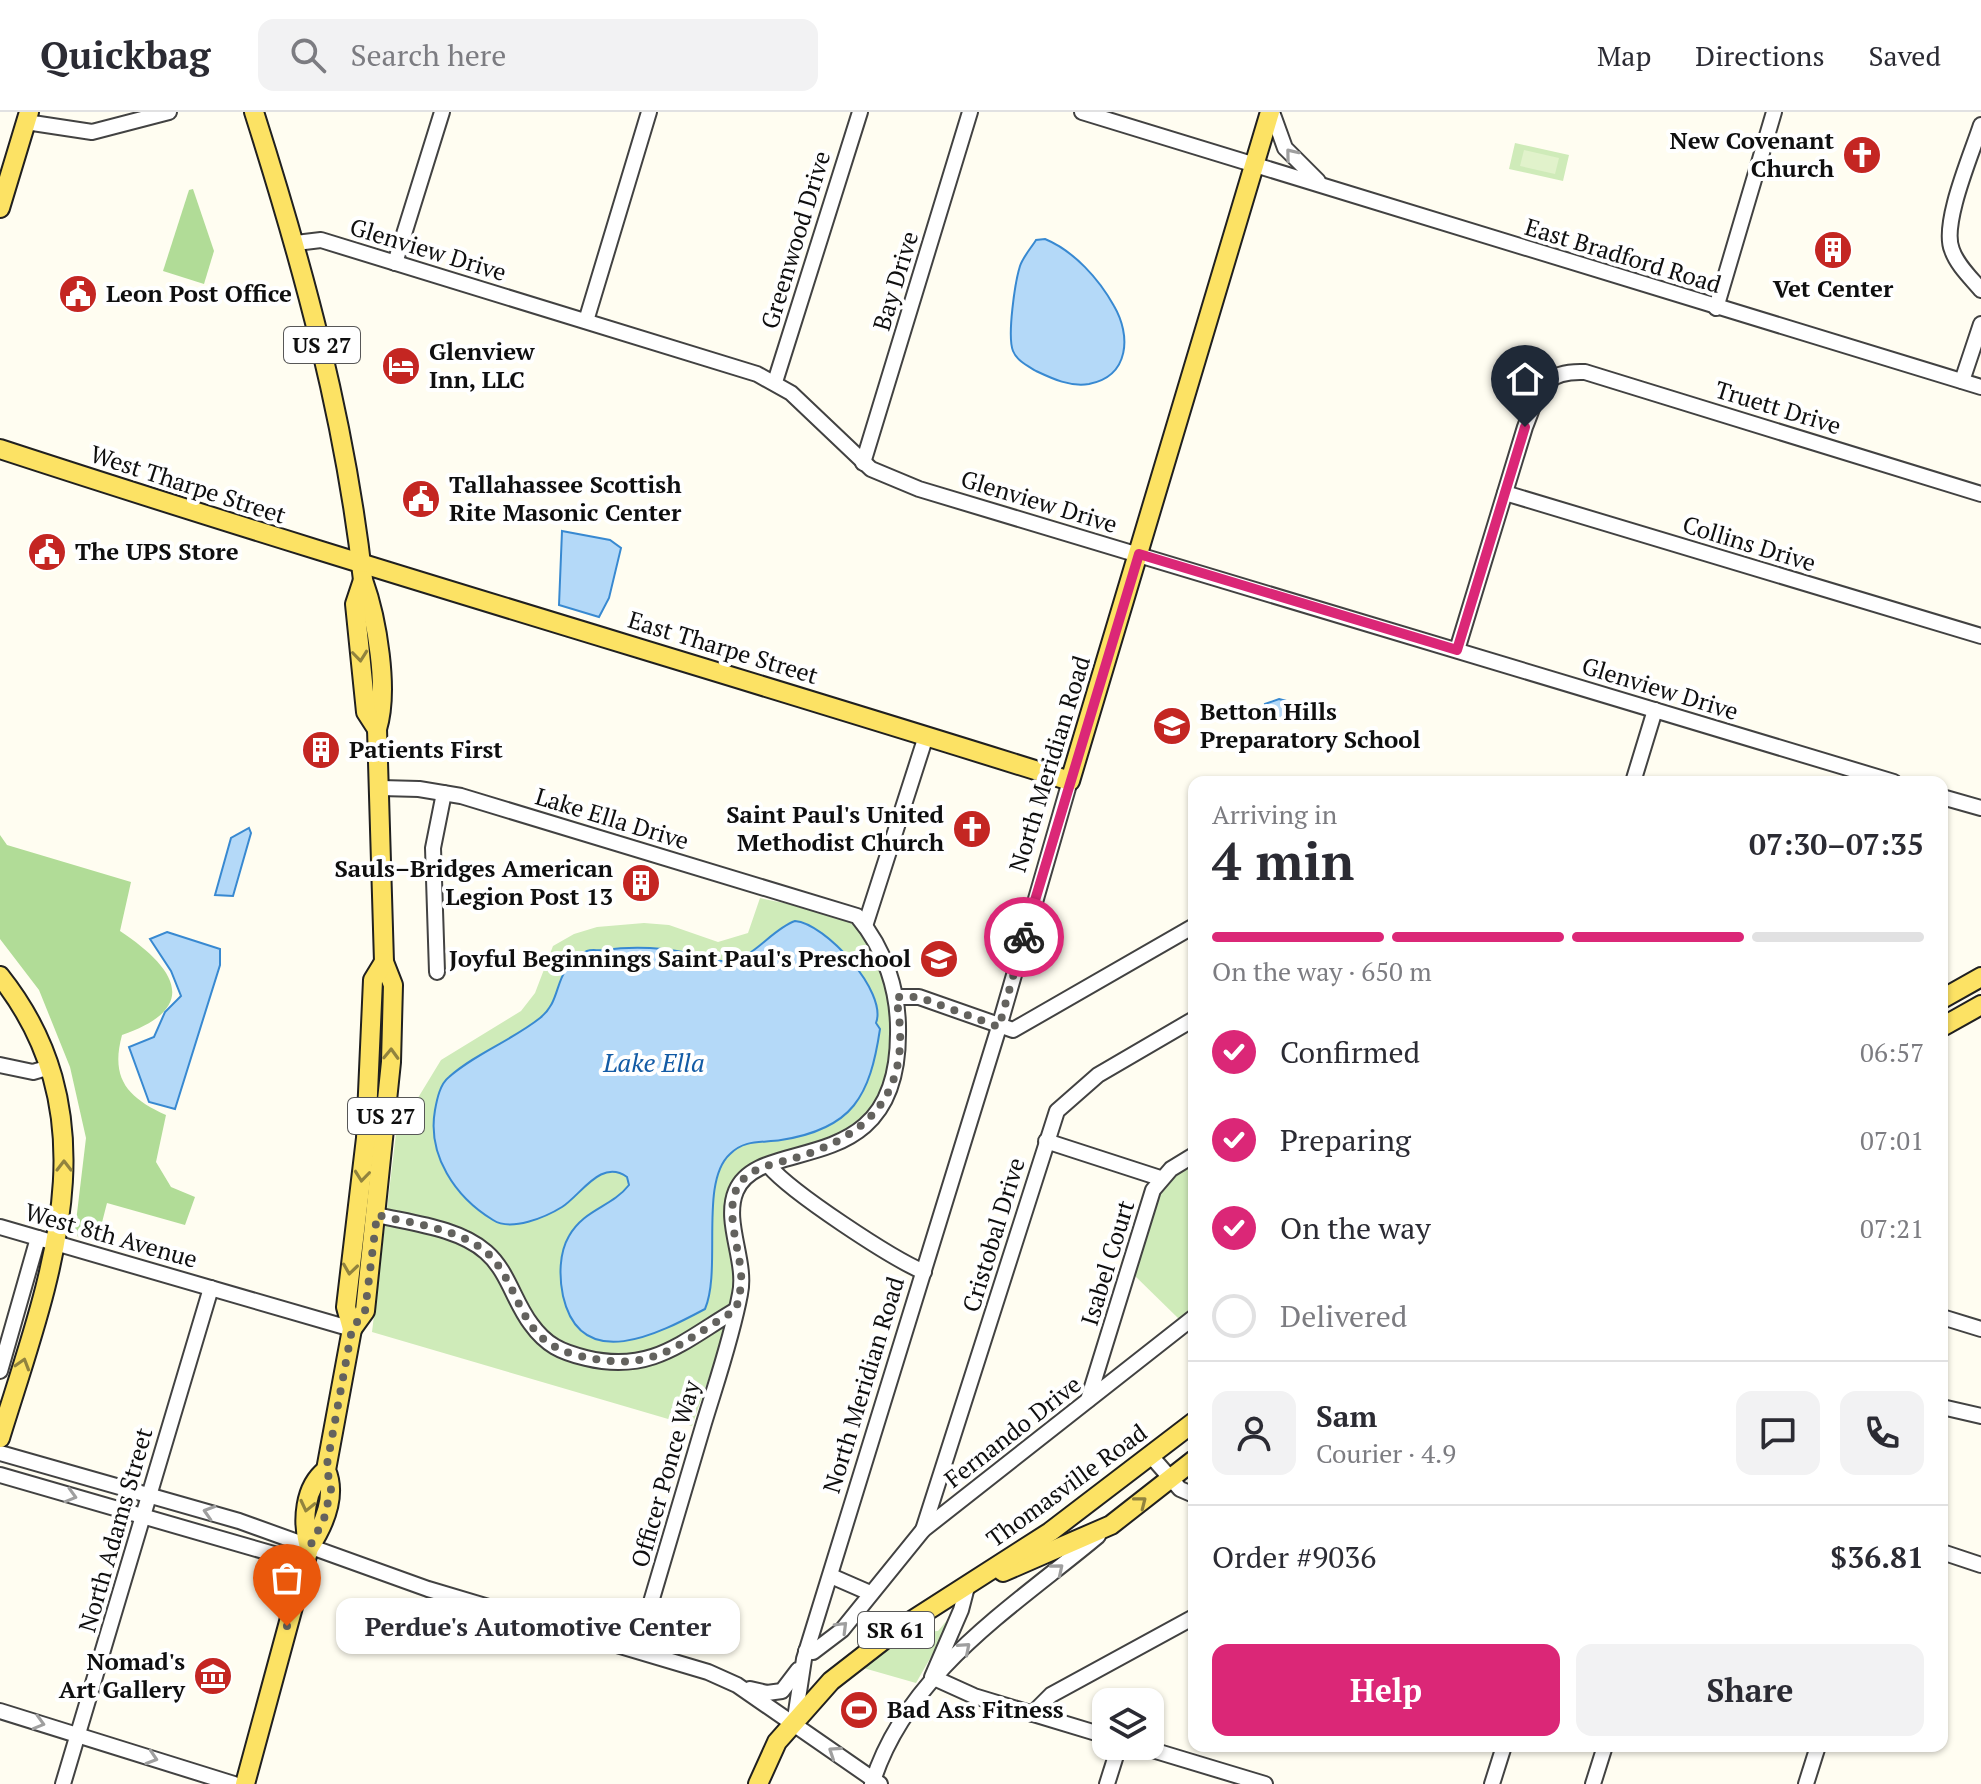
<!DOCTYPE html>
<meta charset="utf-8">
<style>
body{margin:0;font-family:"PT Serif",serif;background:#f2f2f3;color:#2b2b33;height:100vh;display:flex;flex-direction:column;font-size:30px;white-space:nowrap}
*{box-sizing:border-box;margin:0}
p{font-size:26px;color:#7c7c81}
.icon{flex:none;width:44px;height:44px;fill:none;stroke:currentColor;stroke-width:2;stroke-linecap:round;stroke-linejoin:round}
.map{position:relative;flex:1;overflow:hidden}
.drawer{position:absolute;left:1188px;top:664px;width:760px;height:976px;display:flex;flex-direction:column;background:#fff;border-radius:16px;box-shadow:0 2px 6px #0004}
.drawer>*{flex:none}
.fabs{position:absolute;left:1092px;top:1576px;display:grid;gap:16px}
.fabs a{display:grid;place-items:center;width:72px;height:72px;border-radius:16px;background:#fff;box-shadow:0 2px 6px #0004;font-size:40px}
.pin{position:absolute;display:grid;place-items:center;width:68px;height:68px;color:#fff;margin:-82px -34px;border-radius:50% 50% 50% 0;rotate:-45deg;box-shadow:0 0 8px #0007}
.pin .icon{rotate:45deg}
.courier{position:absolute;display:grid;place-items:center;width:80px;height:80px;margin:-40px;border:6px solid #db2777;border-radius:50%;background:#fff;color:#222;box-shadow:0 2px 10px #0007}
.bubble{position:absolute;height:56px;border-radius:16px;background:#fff;box-shadow:0 2px 6px #0004;font-size:26px;font-weight:800;line-height:56px;text-align:center}
.head em{font-style:normal;font-weight:800}
.head div{display:flex;flex-direction:column-reverse}
.head{display:flex;align-items:center;justify-content:space-between;height:136px;padding:0 24px}
h1{font-size:52px;font-weight:800;line-height:60px}
.bar{display:grid;grid-template-columns:repeat(4,1fr);gap:12px 8px;align-content:center;height:96px;padding:0 24px}
.bar i{height:10px;border-radius:6px;background:#e1e1e2}
.bar .selected{background:#db2777}
.bar p{grid-column:span 4}
.line{display:flex;align-items:center;gap:20px;padding:0 24px;border-top:2px solid #e1e1e2}
.line div{flex:1}
.round{display:grid;place-items:center;flex:none;width:84px;height:84px;border-radius:16px;background:#f2f2f3}
ol{padding:0 24px;list-style:none}
li{display:flex;align-items:center;gap:24px;height:88px}
li p{margin-inline-start:auto}
li .icon{padding:8px;border-radius:50%;background:#db2777;color:#fff;stroke-width:4}
li:last-child{color:#7c7c81}
li i{width:44px;height:44px;border:4px solid #e1e1e2;border-radius:50%}
.action{display:flex;gap:16px;margin-top:auto;padding:16px 24px}
.action a{flex:1;height:92px;border-radius:16px;background:#db2777;color:#fff;font-size:32px;font-weight:800;line-height:92px;text-align:center}
.action a+a{background:#f2f2f3;color:#2b2b33}
header{display:flex;align-items:center;gap:48px;box-sizing:border-box;height:112px;padding:0 40px;background:#fff;border-bottom:2px solid #e1e1e2}
header strong{font-size:38px}
nav{display:flex;gap:44px;margin-inline-start:auto;font-size:28px}
.search{width:560px;height:72px;background:#f2f2f3;display:flex;align-items:center;gap:20px;box-sizing:border-box;padding:0 28px;border-radius:16px;color:#7c7c81;font-size:30px}
.map>svg:first-child{display:block}
</style>
<header>
<strong>Quickbag</strong>
<div class="search"><svg class="icon" aria-label="search" viewBox="0 0 24 24"><circle cx="10" cy="10" r="6"/><path d="M15 15l6 6"/></svg>Search here</div>
<nav><a>Map</a><a>Directions</a><a>Saved</a></nav>
</header>
<div class="map">
<svg width="1981" height="1672" viewBox="0 0 1981 1672">
<rect width="100%" height="100%" fill="#fffdf1"/>
<g fill="#cfebb9">
<path d="M1515,31L1569,43L1563,69L1509,57Z"/>
<path d="M760,786C790,793 829,796 854,813C890,837 898,930 888,969C884,983 872,999 861,1009C824,1043 762,1033 732,1073L736,1170L723,1225L692,1314L372,1220L396,1022L441,948L521,899L535,881L553,834L574,822L597,815L644,811L669,813L718,830L748,821Z"/>
<path d="M1194,1046V1197L1180,1208L1132,1161L1162,1072Z"/>
<path d="M949,1506L952,1508L916,1571L860,1555L918,1520L938,1519Z"/>
</g>
<g fill="#b1dc97">
<path d="M193,77L214,139L204,172L163,159L189,78Z"/>
<path d="M0,723L7,733L131,770L120,819C174,855 203,895 122,923C110,967 128,986 166,1003L156,1050L171,1075L195,1085L185,1113L107,1091L97,1130L78,1125L75,1118L86,1026L70,955L39,878L0,827Z"/>
</g>
<path fill="#e1f2cb" d="M1524,38L1559,46L1555,62L1520,54Z"/>
<g fill="#b4d9f8" stroke="#3889d1" stroke-width="2">
<path d="M1045,127C1074,139 1099,167 1114,194C1131,223 1130,264 1089,272C1070,275 1053,267 1036,259C1028,254 1017,249 1013,239C1007,224 1015,170 1020,154C1023,145 1031,136 1036,128Z"/>
<path d="M562,419L610,428L621,436L609,486L599,505L559,493Z"/>
<path d="M1279,587L1294,591L1288,608H1273L1268,603L1265,592Z"/>
<path d="M249,716L251,721L233,784L215,783L231,726Z"/>
<path d="M795,809C825,811 888,880 876,911L880,917C870,984 853,1017 781,1028C762,1031 745,1027 730,1042C699,1070 722,1157 705,1197C660,1221 581,1263 563,1184C559,1165 559,1141 569,1124C584,1097 612,1095 629,1073L627,1065C601,1046 581,1083 562,1095C546,1105 511,1120 493,1108C455,1085 427,1043 435,998C437,987 440,972 449,965C476,941 511,929 540,906C565,886 550,859 587,839C592,837 598,839 604,838C634,834 659,835 688,841C701,844 717,851 730,849C754,846 772,817 795,809Z"/>
<path d="M167,820L220,837V853L175,997L149,990L129,935L154,925L165,900L181,884L171,859L150,827Z"/>
</g>
<g fill="none" stroke-linecap="round" stroke-linejoin="round">
<g stroke="#424242" stroke-width="18">
<g id="minor">
<path d="M1082,0L1981,275"/>
<path d="M1272,0L1285,36L1318,69"/>
<path d="M26,10L92,20L169,0"/>
<path d="M1981,13C1972,41 1941,112 1952,138C1957,153 1971,166 1981,178"/>
<path d="M296,131L321,128L757,262L791,281L871,357L919,377L1894,670"/>
<path d="M395,151L442,0"/>
<path d="M1716,196L1774,0"/>
<path d="M586,209L649,0"/>
<path d="M1962,269L1981,212"/>
<path d="M775,270L860,0"/>
<path d="M863,351L970,0"/>
<path d="M1505,381L1981,524"/>
<path d="M1457,538L1525,315C1539,280 1541,258 1585,260L1981,382"/>
<path d="M1633,670L1655,598"/>
<path d="M381,676L419,677L461,684L857,804C885,837 899,879 898,922C898,1072 760,1021 736,1079C723,1110 747,1149 740,1182C732,1225 717,1268 704,1311C682,1386 659,1462 637,1538"/>
<path d="M1942,685L1981,696"/>
<path d="M865,814L926,624"/>
<path d="M437,860L433,736L444,681"/>
<path d="M896,885H919L1013,918L1194,814"/>
<path d="M0,953L33,960L50,955"/>
<path d="M1046,1029L1160,1066"/>
<path d="M769,1054C792,1081 891,1146 924,1160"/>
<path d="M377,1103C411,1111 459,1116 486,1140C508,1159 514,1190 531,1212C546,1233 561,1240 586,1246C652,1262 683,1229 736,1198"/>
<path d="M0,1115L352,1217"/>
<path d="M1942,1205L1981,1217"/>
<path d="M0,1259L38,1126"/>
<path d="M1088,1288L1153,1078L1171,1057L1194,1043"/>
<path d="M1942,1295L1981,1304"/>
<path d="M0,1341L239,1409L428,1477L708,1560L737,1573L880,1672"/>
<path d="M1151,1344L1180,1377L1194,1383"/>
<path d="M0,1363L305,1451"/>
<path d="M923,1418L1057,999L1098,963L1194,907"/>
<path d="M1942,1440L1981,1453"/>
<path d="M831,1464L870,1481"/>
<path d="M967,1475L961,1498L932,1565L974,1584L1106,1624"/>
<path d="M806,1539L813,1540L842,1518L923,1418L1194,1205"/>
<path d="M750,1577L767,1581L782,1579L798,1558"/>
<path d="M0,1599L234,1672"/>
<path d="M1032,1602L1051,1583L1194,1505"/>
<path d="M794,1613L804,1547L999,915L1070,669"/>
<path d="M1139,1634L1265,1672"/>
<path d="M63,1672L211,1176"/>
<path d="M872,1672C906,1561 1013,1495 1098,1424"/>
<path d="M1107,1672L1119,1634"/>
<path d="M1492,1672L1504,1634"/>
<path d="M1593,1672L1605,1634"/>
<path d="M1806,1672L1818,1634"/>
</g>
</g>
<g stroke="#202020" stroke-width="22">
<g id="major">
<path d="M254,0C303,154 345,307 363,468C377,507 389,578 377,617L384,850L393,873L391,950L365,1199L352,1217"/>
<path d="M0,96L29,0"/>
<path d="M0,337C355,453 714,557 1070,669L1270,0"/>
<path d="M363,468L355,492L366,600L377,617"/>
<path d="M0,864C115,1009 48,1170 0,1326"/>
<path d="M1942,887L1981,865"/>
<path d="M1942,915L1981,893"/>
<path d="M309,1436C302,1409 304,1375 326,1358"/>
<path d="M1003,1460L1111,1413L1194,1348"/>
<path d="M245,1672L309,1436C324,1413 337,1384 326,1358L352,1217L346,1195L366,1026L373,868L384,850"/>
<path d="M758,1672L777,1630L831,1569L894,1520L1050,1420L1194,1310"/>
</g>
</g>
<use href="#minor" stroke="#fff" stroke-width="14"/>
<use href="#major" stroke="#fce264" stroke-width="18"/>
</g>
<defs><path id="oneway-chevron" d="M-2-3.5L2.5 0L-2 3.5" fill="none" stroke-width="1.6" stroke-linecap="round" stroke-linejoin="round" transform="scale(2)"/></defs>
<g stroke="#9f9f9f">
<use href="#oneway-chevron" transform="translate(1291 42) rotate(-129)"/>
<use href="#oneway-chevron" transform="translate(71 1384) rotate(16)"/>
<use href="#oneway-chevron" transform="translate(209 1400) rotate(-163)"/>
<use href="#oneway-chevron" transform="translate(1058 1457) rotate(-40)"/>
<use href="#oneway-chevron" transform="translate(842 1515) rotate(-45)"/>
<use href="#oneway-chevron" transform="translate(965 1536) rotate(-41)"/>
<use href="#oneway-chevron" transform="translate(39 1611) rotate(16)"/>
<use href="#oneway-chevron" transform="translate(834 1640) rotate(-146)"/>
<use href="#oneway-chevron" transform="translate(152 1646) rotate(18)"/>
</g>
<g stroke="#91833e">
<use href="#oneway-chevron" transform="translate(360 544) rotate(84)"/>
<use href="#oneway-chevron" transform="translate(391 942) rotate(-88)"/>
<use href="#oneway-chevron" transform="translate(64 1054) rotate(-90)"/>
<use href="#oneway-chevron" transform="translate(362 1064) rotate(96)"/>
<use href="#oneway-chevron" transform="translate(350 1157) rotate(98)"/>
<use href="#oneway-chevron" transform="translate(23 1252) rotate(-73)"/>
<use href="#oneway-chevron" transform="translate(1141 1390) rotate(-38)"/>
<use href="#oneway-chevron" transform="translate(307 1394) rotate(103)"/>
</g>
<g fill="none" stroke-linecap="round" stroke-linejoin="round">
<path stroke="#63625e" stroke-width="8" stroke-dasharray="0 14.4" d="M287,1514L309,1436L324,1407L332,1373L326,1358L352,1217L365,1199L377,1103C410,1111 453,1116 481,1136C505,1153 513,1184 527,1207C540,1229 556,1238 580,1244C654,1262 676,1233 736,1198C739,1185 742,1174 741,1161C739,1134 723,1095 740,1071C752,1055 777,1051 795,1046C878,1021 913,973 896,885H919L999,915L1024,825"/>
<path stroke="#db2777" stroke-width="10" d="M1024,825L1139,442L1457,538L1525,315"/>
</g>
<defs>
<g id="church-disc" transform="scale(2)"><circle r="9.5" fill="#c42622" stroke="#fff"/><path d="M-1.2-6h2.4v3.5h3.3v2.4h-3.3V6h-2.4V-.1h-3.3v-2.4h3.3Z" fill="#fff"/></g>
<g id="building-disc" transform="scale(2)"><circle r="9.5" fill="#c42622" stroke="#fff"/><path d="M-4-6H4V6H1V3H-1V6H-4ZM-2.5-4.3h1.7v1.8h-1.7ZM.8-4.3h1.7v1.8H.8ZM-2.5-1h1.7V.8h-1.7ZM.8-1h1.7V.8H.8Z" fill="#fff"/></g>
<g id="civic-disc" transform="scale(2)"><circle r="9.5" fill="#c42622" stroke="#fff"/><path d="M-.6-6.5H3V-4.5H.6V-3L4-1V1h2V6H-6V1h2V-1L-.6-3ZM-1.2 2.5V6h2.4V2.5Z" fill="#fff"/></g>
<g id="hotel-disc" transform="scale(2)"><circle r="9.5" fill="#c42622" stroke="#fff"/><path d="M-6-4.5h1.5V1H6V5H4.5V3h-9V5H-6ZM-4 0a1.8 1.8 0 1 1 3.6 0ZM.5 0V-2.5h3Q6-2.5 6 0Z" fill="#fff"/></g>
<g id="school-disc" transform="scale(2)"><circle r="9.5" fill="#c42622" stroke="#fff"/><path d="M0-5L7-2L0 1L-7-2ZM-4 1L0 2.5L4 1V4Q0 6-4 4Z" fill="#fff"/></g>
<g id="museum-disc" transform="scale(2)"><circle r="9.5" fill="#c42622" stroke="#fff"/><path d="M0-6L6-3V-2H-6V-3ZM-5-1h2V3h-2ZM-1-1h2V3h-2ZM3-1h2V3H3ZM-6 4H6V6H-6Z" fill="#fff"/></g>
<g id="stadium-disc" transform="scale(2)"><circle r="9.5" fill="#c42622" stroke="#fff"/><path d="M0-5a6.5 5 0 1 0 0 10a6.5 5 0 1 0 0-10ZM-3.5-1.8h7v3.6h-7Z" fill="#fff"/></g>
</defs>
<g fill-rule="evenodd">
<use href="#church-disc" x="1862" y="43"/>
<use href="#building-disc" x="1833" y="138"/>
<use href="#civic-disc" x="78" y="182"/>
<use href="#hotel-disc" x="401" y="254"/>
<use href="#civic-disc" x="421" y="387"/>
<use href="#civic-disc" x="47" y="440"/>
<use href="#school-disc" x="1172" y="614"/>
<use href="#building-disc" x="321" y="638"/>
<use href="#church-disc" x="972" y="717"/>
<use href="#building-disc" x="641" y="771"/>
<use href="#school-disc" x="939" y="847"/>
<use href="#museum-disc" x="213" y="1564"/>
<use href="#stadium-disc" x="859" y="1598"/>
</g>
<g text-anchor="middle" stroke-width="8" stroke-linejoin="round" paint-order="stroke">
<g fill="#fff" stroke="#575757" stroke-width="2">
<rect x="284" y="215" width="76" height="36" rx="6"/>
<rect x="348" y="986" width="76" height="36" rx="6"/>
<rect x="858" y="1500" width="76" height="36" rx="6"/>
</g>
<g font-size="22" font-weight="bold" fill="#0f0f0f">
<text x="322" y="241">US 27</text>
<text x="386" y="1012">US 27</text>
<text x="896" y="1526">SR 61</text>
</g>
<g font-size="24" font-weight="bold" fill="#0f0f0f" stroke="#fff" text-anchor="start">
<text x="1834" y="37" text-anchor="end">New Covenant<tspan x="1834" dy="28">Church</tspan></text>
<text x="1833" y="185" text-anchor="middle">Vet Center</text>
<text x="106" y="190">Leon Post Office</text>
<text x="429" y="248">Glenview<tspan x="429" dy="28">Inn, LLC</tspan></text>
<text x="449" y="381">Tallahassee Scottish<tspan x="449" dy="28">Rite Masonic Center</tspan></text>
<text x="75" y="448">The UPS Store</text>
<text x="1200" y="608">Betton Hills<tspan x="1200" dy="28">Preparatory School</tspan></text>
<text x="349" y="646">Patients First</text>
<text x="944" y="711" text-anchor="end">Saint Paul's United<tspan x="944" dy="28">Methodist Church</tspan></text>
<text x="613" y="765" text-anchor="end">Sauls–Bridges American<tspan x="613" dy="28">Legion Post 13</tspan></text>
<text x="911" y="855" text-anchor="end">Joyful Beginnings Saint Paul's Preschool</text>
<text x="185" y="1558" text-anchor="end">Nomad's<tspan x="185" dy="28">Art Gallery</tspan></text>
<text x="887" y="1606">Bad Ass Fitness</text>
</g>
<g font-size="24" fill="#0f0f0f" stroke="#fff">
<text transform="translate(796 128) rotate(-73)" y="8">Greenwood Drive</text>
<text transform="translate(428 138) rotate(17)" y="8">Glenview Drive</text>
<text transform="translate(1623 144) rotate(17)" y="8">East Bradford Road</text>
<text transform="translate(896 169) rotate(-73)" y="8">Bay Drive</text>
<text transform="translate(1778 296) rotate(17)" y="8">Truett Drive</text>
<text transform="translate(188 373) rotate(18)" y="8">West Tharpe Street</text>
<text transform="translate(1039 390) rotate(17)" y="8">Glenview Drive</text>
<text transform="translate(1749 432) rotate(17)" y="8">Collins Drive</text>
<text transform="translate(723 536) rotate(17)" y="8">East Tharpe Street</text>
<text transform="translate(1660 577) rotate(17)" y="8">Glenview Drive</text>
<text transform="translate(1050 652) rotate(-73)" y="8">North Meridian Road</text>
<text transform="translate(612 707) rotate(17)" y="8">Lake Ella Drive</text>
<text transform="translate(994 1123) rotate(-73)" y="8">Cristobal Drive</text>
<text transform="translate(111 1124) rotate(16)" y="8">West 8th Avenue</text>
<text transform="translate(1108 1151) rotate(-73)" y="8">Isabel Court</text>
<text transform="translate(864 1273) rotate(-73)" y="8">North Meridian Road</text>
<text transform="translate(1013 1320) rotate(-38)" y="8">Fernando Drive</text>
<text transform="translate(666 1362) rotate(-74)" y="8">Officer Ponce Way</text>
<text transform="translate(1067 1374) rotate(-36)" y="8">Thomasville Road</text>
<text transform="translate(116 1418) rotate(-74)" y="8">North Adams Street</text>
</g>
<g font-size="26" font-style="italic" fill="#135ba5" stroke="#fff">
<text x="654" y="960">Lake Ella</text>
</g>
</g>
</svg>
<div class="fabs">
<a><svg class="icon" aria-label="layers" viewBox="0 0 24 24"><path d="M12 4l9 5-9 5-9-5zM3 14l9 5 9-5"/></svg></a>
</div>
<div class="pin" style="left:287px;top:1514px;background:#ea580c"><svg class="icon" aria-label="bag" viewBox="0 0 24 24"><path d="M5 8h14l-1 12H6zM9 8a3 3 0 0 1 6 0"/></svg></div>
<div class="pin" style="left:1525px;top:315px;background:#1f2937"><svg class="icon" aria-label="home" viewBox="0 0 24 24"><path d="M3 11l9-7 9 7M6 9v11h12V9"/></svg></div>
<div class="courier" style="left:1024px;top:825px"><svg class="icon" aria-label="bike" viewBox="0 0 24 24"><circle cx="6" cy="16" r="4"/><circle cx="18" cy="16" r="4"/><path d="M6 16l4-8h5l3 8M10 8l3 8H6M13 5h3"/></svg></div>
<div class="bubble" style="left:336px;top:1486px;width:404px">Perdue's Automotive Center</div>
<section class="drawer">
<div class="head"><div><h1>4 min</h1><p>Arriving in</p></div><em>07:30–07:35</em></div>
<div class="bar"><i class="selected"></i><i class="selected"></i><i class="selected"></i><i></i><p>On the way · 650 m</p></div>
<ol>
<li><svg class="icon" aria-label="check" viewBox="0 0 24 24"><path d="M5 12l5 5 9-10"/></svg>Confirmed<p>06:57</p></li>
<li><svg class="icon" aria-label="check" viewBox="0 0 24 24"><path d="M5 12l5 5 9-10"/></svg>Preparing<p>07:01</p></li>
<li><svg class="icon" aria-label="check" viewBox="0 0 24 24"><path d="M5 12l5 5 9-10"/></svg>On the way<p>07:21</p></li>
<li><i></i>Delivered</li>
</ol>
<div class="line" style="height:144px"><a class="round"><svg class="icon" aria-label="person" viewBox="0 0 24 24"><circle cx="12" cy="8" r="4"/><path d="M4 21q1-7 8-7t8 7"/></svg></a><div><b>Sam</b><p>Courier · 4.9</p></div><a class="round"><svg class="icon" aria-label="chat" viewBox="0 0 24 24"><path d="M4 5h16v11H9l-5 4z"/></svg></a><a class="round"><svg class="icon" aria-label="phone" viewBox="0 0 24 24"><path d="M5 4h4l2 5-3 2q2 4 5 5l2-3 5 2v4C11 20 4 13 5 4z"/></svg></a></div>
<div class="line" style="height:104px"><div>Order #9036</div><b>$36.81</b></div>
<div class="action"><a>Help</a><a>Share</a></div>
</section>
</div>
